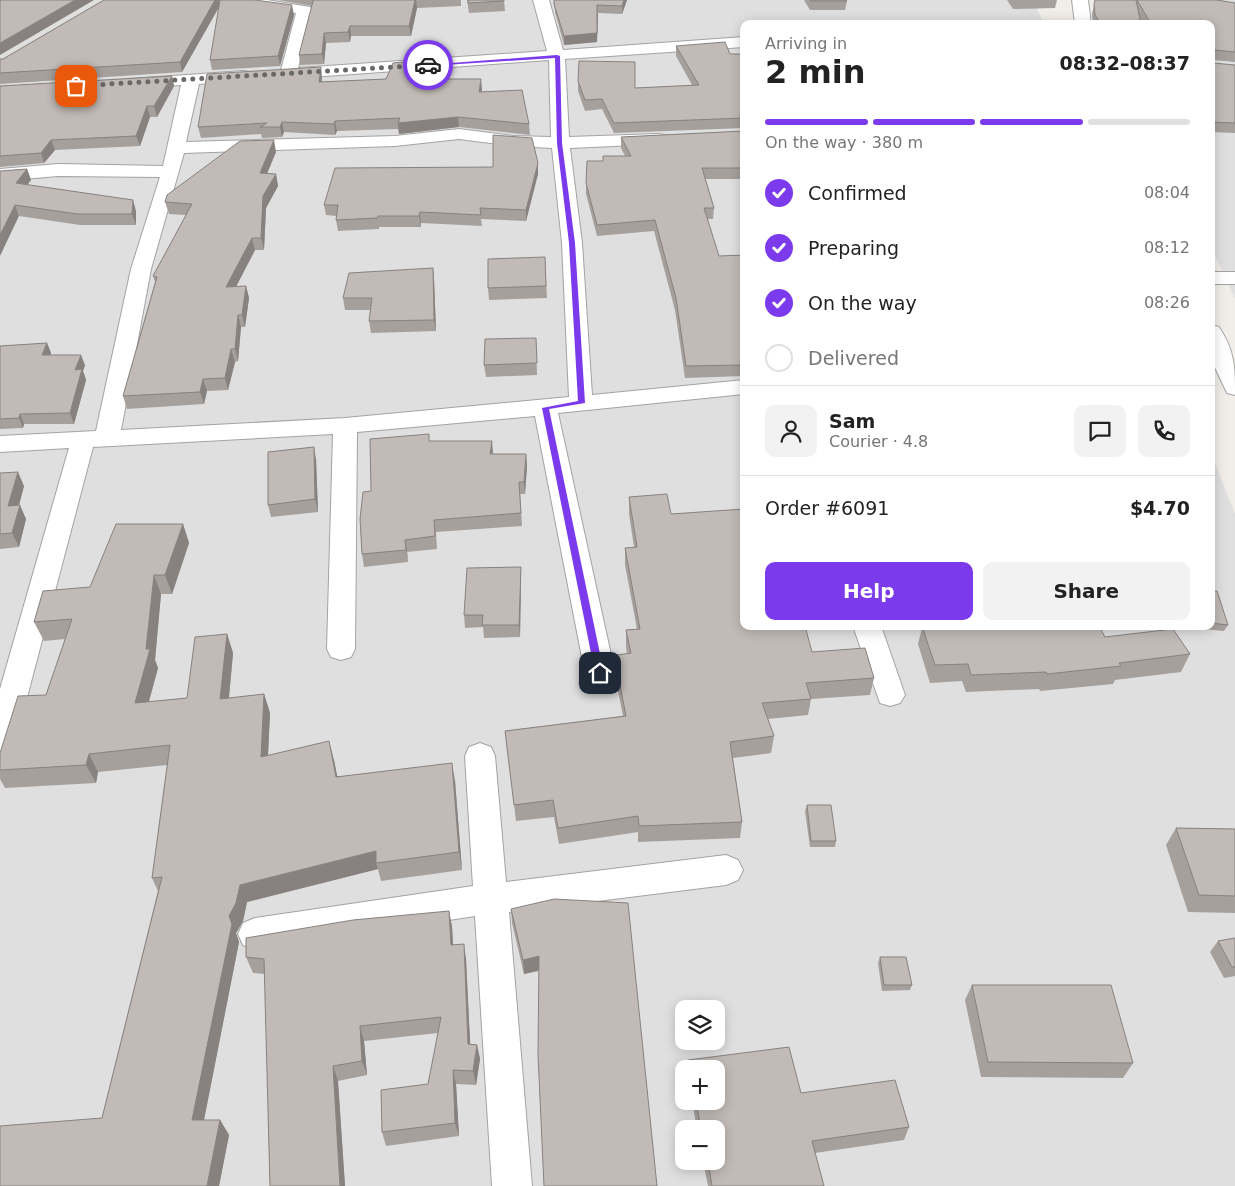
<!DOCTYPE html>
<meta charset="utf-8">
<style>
body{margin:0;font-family:"DejaVu Sans",sans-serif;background:#f2f2f2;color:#222;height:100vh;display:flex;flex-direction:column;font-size:19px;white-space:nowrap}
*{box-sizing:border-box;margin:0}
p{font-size:16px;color:#767676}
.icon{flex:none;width:28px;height:28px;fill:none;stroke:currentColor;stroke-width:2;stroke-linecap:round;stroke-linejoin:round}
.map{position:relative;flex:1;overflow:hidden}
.drawer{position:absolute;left:740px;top:20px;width:475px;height:610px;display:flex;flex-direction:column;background:#fff;border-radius:10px;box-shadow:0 2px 12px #0003}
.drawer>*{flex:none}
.controls{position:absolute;left:675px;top:1000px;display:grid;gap:10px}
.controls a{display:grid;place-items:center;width:50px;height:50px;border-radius:10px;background:#fff;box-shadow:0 2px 12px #0003;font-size:25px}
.pin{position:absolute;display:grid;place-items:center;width:42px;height:42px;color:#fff;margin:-21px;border-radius:10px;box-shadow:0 2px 8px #0006}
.courier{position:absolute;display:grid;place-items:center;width:50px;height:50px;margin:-25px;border:4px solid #7c3aed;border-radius:50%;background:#fff;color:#222;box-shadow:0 1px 6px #0007}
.summary em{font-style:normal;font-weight:700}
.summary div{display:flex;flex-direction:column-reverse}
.summary{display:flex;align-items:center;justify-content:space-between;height:85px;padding:0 25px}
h1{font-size:32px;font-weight:700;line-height:38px}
.bar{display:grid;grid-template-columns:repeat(4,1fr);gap:8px 5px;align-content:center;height:60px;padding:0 25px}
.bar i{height:6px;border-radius:4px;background:#e0e0e0}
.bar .on{background:#7c3aed}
.bar p{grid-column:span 4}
.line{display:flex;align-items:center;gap:12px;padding:0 25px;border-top:1px solid #e0e0e0}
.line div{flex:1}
.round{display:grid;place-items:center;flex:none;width:52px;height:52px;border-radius:10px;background:#f2f2f2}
ol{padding:0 25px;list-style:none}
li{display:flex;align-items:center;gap:15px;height:55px}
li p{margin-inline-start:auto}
li .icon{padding:5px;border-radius:50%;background:#7c3aed;color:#fff;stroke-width:4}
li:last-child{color:#767676}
li i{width:28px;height:28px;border:2px solid #e0e0e0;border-radius:50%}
.cta{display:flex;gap:10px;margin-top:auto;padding:10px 25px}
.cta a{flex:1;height:58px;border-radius:10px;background:#7c3aed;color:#fff;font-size:20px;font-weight:700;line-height:58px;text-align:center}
.cta a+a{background:#f2f2f2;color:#222}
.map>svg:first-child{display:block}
</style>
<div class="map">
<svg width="1235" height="1186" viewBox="0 0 1235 1186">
<rect width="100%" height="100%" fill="#f1eee9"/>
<g fill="#e0dfdf" fill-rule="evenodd">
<path d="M0,0H1033L1044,24H744V626H1211V453L1235,514V1186H0ZM684,1009H716V1041H684ZM684,1069H716V1101H684ZM684,1129H716V1161H684Z"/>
<path d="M1100,0H1235V299L1211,247V24H1110Z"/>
</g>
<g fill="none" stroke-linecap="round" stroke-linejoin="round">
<g stroke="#a3a3a3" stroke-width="2">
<g id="minor">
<path d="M228,0H267L310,7L313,10L298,68L547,51L533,0H549L563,50L744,37V47L565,59L569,137L658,134L664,135L667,139L664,143L658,144L570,148L582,243L592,395L744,380V394L558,413L615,673L610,681L600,684L590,681L585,673L535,416L357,432L355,649L351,657L341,660L331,657L327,649L333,434L93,447L15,743L11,752L0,755V689L69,448L0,452V436L96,431L131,269L160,177L58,176L0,181V169L58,164L163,166L181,85L136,88L130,87L128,83L130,79L243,71L249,72L251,76L249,80L199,84L186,142L395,136L459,129L513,136L551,137L549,60L284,79L278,78L276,74L281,70L296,13L236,5L231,3ZM459,139L513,146L552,148L562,243L569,397L345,418L121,430L151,269L184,153L395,146Z"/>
<path d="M1072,0H1088L1091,24H1075Z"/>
<rect x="1211" y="272" width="24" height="12"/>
<path d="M1211,325L1219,327C1235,351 1235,368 1235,395L1227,393L1211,359Z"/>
<path d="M853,626H881L905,695L900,703L890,706L880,703Z"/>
<path d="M480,743L491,747L495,756L506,882L726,855L738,860L743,870L738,880L726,885L509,912L532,1186H492L475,916L255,950L243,945L238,934L243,923L255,918L473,886L465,756L469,747Z"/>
</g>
</g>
<use href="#minor" fill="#fff" fill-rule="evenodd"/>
</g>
<g fill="#a6a09d">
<path d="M104,0H255L294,15L280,66L212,70L210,60L219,7L182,72L0,84V59H3Z"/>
<path d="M278,0H461V6L417,8L411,36H351L350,42L326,43L324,64L300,65L299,55L312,6Z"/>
<path d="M467,0H504L505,11L469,13Z"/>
<path d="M554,0H627L622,14L598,13L597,42L564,45L555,12Z"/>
<path d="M804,0H846L847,1L845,10H810Z"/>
<path d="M1007,0H1057L1055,8L1013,9Z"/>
<path d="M1095,0H1217L1235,3V62L1213,60V63L1235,65V133L1211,132V24H1142L1140,20L1141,24H1093L1092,14Z"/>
<path d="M676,46L730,54H744V128L614,133L602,109L585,111L578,91V81L635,88L692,85L676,56Z"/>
<path d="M446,72L444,79L482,89L481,92L529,124L530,135L459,127L399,134L398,129L337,131L335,135L284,132L282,137L262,138L261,134L201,138L198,127L322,77V82L386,79Z"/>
<path d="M172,76L174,86L157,117H150L140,146L55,150L44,163L0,167V86Z"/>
<path d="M744,131V179H705L714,208L713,219H707L719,256L744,255V376L685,378L675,310L654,231L597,236L586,194V183L603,161L625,156L621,148V137Z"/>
<path d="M276,152L267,174H276L278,186L266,208L264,250H255L236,287L246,286L249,298L245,327H241L238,361L235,362L228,390L207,391L204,404L127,409L123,396L155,282L153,276L186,215L169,214L165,202Z"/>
<path d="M538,163V174L526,221L481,219L482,226L421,223V227H379V229L338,231L336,220L337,216L326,215L324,205L493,167Z"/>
<path d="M27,169L31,180L27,185L136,211V225H80L19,216L0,171Z"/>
<path d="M545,257L547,298L489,300L488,288Z"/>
<path d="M433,268L434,279L436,331L371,333L369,321L371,310H345L343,298Z"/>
<path d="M536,338L537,375L486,377L484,365Z"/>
<path d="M47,343L51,353L50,355L85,365L83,371L86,380L74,424H24L23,428L0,429V346Z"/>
<path d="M430,441L493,454H526L527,466L525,494H520L522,526L436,532L437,549L407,552L408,562L364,567L362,554L371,491Z"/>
<path d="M316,459L318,512L271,517L268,505Z"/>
<path d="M0,473L24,486L19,505L26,519L19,547L0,549Z"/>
<path d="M629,497L671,514L744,626L812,652L874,678L870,695L811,699L808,715L768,719L774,736L771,753L733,758L742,822L740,838L638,842V832L559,844L554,817L516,821L505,731L623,716L615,676V659L627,654L626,647V630L637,629L625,565V548L634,547L629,514Z"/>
<path d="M183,524L189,543L172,594H161L155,660L158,668L149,702L187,698L227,634L233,653L229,698L264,694L270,713L268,756L334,760L337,776L455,781L462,870L381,881L378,869L247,902L243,921L236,933L239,942L204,1120H220L229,1135L219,1186H0L102,1118L158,891L152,878L167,765L98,772L96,783L5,788L0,779V753L46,695L65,639L44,641L34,622L90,587Z"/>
<path d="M521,567V579L520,637L484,638L483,627L465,628L464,615Z"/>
<path d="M1211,591L1228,625L1224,631L1194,628V626H1211Z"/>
<path d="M921,626H1099L1105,637L1190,654L1181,672L1115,680L1113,684L1040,691L1039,689L966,692L962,681L930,683L918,644L922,628Z"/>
<path d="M807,805L836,841L835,847H810L805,811Z"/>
<path d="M1176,828L1235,829V913L1188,912L1166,845Z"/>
<path d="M511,909L539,971L524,974L512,923Z"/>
<path d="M449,911L452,927L453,945L466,959L470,1044L477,1045L480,1059L476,1085L456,1084L459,1136L386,1146L382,1132L428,1084L438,1033L364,1041L367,1075L338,1081L345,1186H270L265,974L253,973L246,957Z"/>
<path d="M1235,938V976L1224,978L1210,952L1218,941Z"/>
<path d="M880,957L912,985L910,990L882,991L878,963Z"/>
<path d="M972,985L1133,1063L1123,1078L981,1077L965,1000Z"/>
<path d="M688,1060L801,1093L909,1127L904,1140L815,1153L824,1186H708L703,1161H716V1129H697L692,1101H716V1069H687Z"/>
</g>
<g fill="#87827f">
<path d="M75,0H94L0,55V43Z"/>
<path d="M215,0H223L182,72L180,62Z"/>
<path d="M415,0H416L417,8L411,36L409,26Z"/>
<path d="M624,0H627L622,14V6Z"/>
<path d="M292,5L294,15L280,66L278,56Z"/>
<path d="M598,13L597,42L564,45V36Z"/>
<path d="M350,26L351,36L350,42L348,32Z"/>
<path d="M324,33L326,43L324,64L322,54Z"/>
<path d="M445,62L446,72L440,89L439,79Z"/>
<path d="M321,67L322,77L321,93L319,82Z"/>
<path d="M172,76L174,86L157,117L154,106Z"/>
<path d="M481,79L482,89L479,103V92Z"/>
<path d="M147,106L150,117L140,146L136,136Z"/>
<path d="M458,117L459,127L399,134L398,123Z"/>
<path d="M335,121L337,131L335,135L334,124Z"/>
<path d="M282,122L284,132L282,137L280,127Z"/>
<path d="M51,140L55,150L44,163L41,153Z"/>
<path d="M274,140L276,152L262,185L260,173Z"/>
<path d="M538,163V174L526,221V210Z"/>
<path d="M27,169L31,180L20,194L16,183Z"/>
<path d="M276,174L278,186L266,208L264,250L261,238L263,196Z"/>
<path d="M133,200L136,211V225L132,214Z"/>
<path d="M15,205L19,216L0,256V235Z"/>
<path d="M420,212L421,223V227L419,216Z"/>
<path d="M252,238L255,250L229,300L226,287Z"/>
<path d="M433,268L434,279L436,331L434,320Z"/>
<path d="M246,286L249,298L245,327L242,315Z"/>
<path d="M238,315L241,327L238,361L235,349Z"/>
<path d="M47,343L51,353L47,366L42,355Z"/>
<path d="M231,349L235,362L228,390L225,378Z"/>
<path d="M81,355L85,365L83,371L86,380L74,424L70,413L75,370Z"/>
<path d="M203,379L207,391L204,404L200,392Z"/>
<path d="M20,414L24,424L23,428L19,418Z"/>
<path d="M492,441L493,453L490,454Z"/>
<path d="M314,447L316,459L318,512L315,499Z"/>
<path d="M526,454L527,466L525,494L524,482Z"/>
<path d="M18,472L24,486L15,520L8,506Z"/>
<path d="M20,505L26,519L19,547L12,533Z"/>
<path d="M183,524L189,543L172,594L165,575Z"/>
<path d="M405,540L407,552L408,562L406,550Z"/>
<path d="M521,567V579L520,637L519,625Z"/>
<path d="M154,575L161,594L155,660L158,668L143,722L135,703L146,649Z"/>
<path d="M227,634L233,653L227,717L220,699Z"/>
<path d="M264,694L270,713L267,776L261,757Z"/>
<path d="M329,741L334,760L341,795L336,777Z"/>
<path d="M89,754L98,772L96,783L86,765Z"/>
<path d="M452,763L455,781L462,870L459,852Z"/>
<path d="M376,851V863L378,869L247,902L243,921L236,933L239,942L201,1135L192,1120L229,916L240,885Z"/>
<path d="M449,911L452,927L454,961L451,945Z"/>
<path d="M464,944L466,959L471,1059L468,1044Z"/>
<path d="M539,956L540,970L524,974L523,960Z"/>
<path d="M360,1026L364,1041L367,1075L362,1061Z"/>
<path d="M477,1045L480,1059L476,1085L473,1071Z"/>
<path d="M333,1066L338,1081L345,1186H340Z"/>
<path d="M453,1070L456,1084L459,1136L455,1123Z"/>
<path d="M220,1120L229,1135L219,1186H207Z"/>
</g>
<g fill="#c1bab6" stroke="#87827f">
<path d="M0,0H75L0,43Z"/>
<path d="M104,0H215L180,62L0,73V59H3Z"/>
<path d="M220,0H255L292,5L278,56L210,60Z"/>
<path d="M313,0H415L409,26H350L348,32L324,33L322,54L299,55L313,1Z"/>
<path d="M468,0H504V1L468,3Z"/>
<path d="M554,0H624L622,6L597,5V33L564,36L554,4Z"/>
<path d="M810,0H846L847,1H811Z"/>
<path d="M1095,0H1136L1141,24H1101L1095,15L1094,4Z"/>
<path d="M1137,0H1217L1235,3V52L1215,50L1212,52L1213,63L1235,65V123L1211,122V24H1151Z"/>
<path d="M725,42L730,54H744V118L614,123L602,99L585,100L578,81L579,61L635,62V88L699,85L676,46Z"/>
<path d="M412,61L445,62L439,79H481L479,92L522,90L529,124L458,117L398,123L400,118L335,121L334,124L282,122L280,127H260L267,123L198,127L207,74L321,67L319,82L386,79L393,63Z"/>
<path d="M172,76L154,106H147L136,136L51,140L41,153L0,156V86Z"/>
<path d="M744,131V168H702L714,208H704L719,256L744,255V365L686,366L676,298L655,220L597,225L586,183L587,161H603V156H631L621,137Z"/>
<path d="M493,135L532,138L538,163L526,210L480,208L481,215L420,212L419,216H378L377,218L336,220L338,205H324L335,168L493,167Z"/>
<path d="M274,140L260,173L276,174L263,196L261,238H252L226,287L246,286L242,315H238L235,349H231L225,378L203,379L200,392L123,396L157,277L153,276L192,204L165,202L167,195L240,141Z"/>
<path d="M27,169L16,183L133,200L132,214H77L15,205L0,235V171Z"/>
<path d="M545,257L546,286L488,288V259Z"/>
<path d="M433,268L434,320L369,321L372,298H343L349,273Z"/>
<path d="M536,338L537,363L484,365L485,339Z"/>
<path d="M47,343L42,355H81L75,370L82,369L70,413L20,414L19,418L0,419V346Z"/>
<path d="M429,434V441H492L490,454H526L524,482H519L521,513L434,520L435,536L405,540L406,550L362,554L360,519L363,492L371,491L370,439Z"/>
<path d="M314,447L315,499L268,505V452Z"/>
<path d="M18,472L8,506L20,505L12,533L0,534V473Z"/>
<path d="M667,494L671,514L744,509V626H805L812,652L865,648L874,678L806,683L811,699L762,703L774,736L730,742L742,822L639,826L638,816L558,828L553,800L514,805L505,731L626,716L615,659L617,655L631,653L626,630L640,629L625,548L637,547L629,497Z"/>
<path d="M116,524H183L165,575H154L146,649H150L135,703L187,698L195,637L227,634L220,699L264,694L261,757L329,741L336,777L452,763L459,852L376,863V851L240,885L236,903L229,916L232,924L192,1120H220L207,1186H0V1126L102,1118L162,877L152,878L170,745L89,754L86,765L0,770V753L18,696L46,695L72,619L34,622L43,591L90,587Z"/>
<path d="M521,567L519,625H482L483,615H464L467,568Z"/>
<path d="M1211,591H1217L1228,625L1211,623Z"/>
<path d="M922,626H1099L1105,637L1173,629L1190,654L1119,663L1121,666L1047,674L1046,672L971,675L968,664L935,665Z"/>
<path d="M807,805H831L836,841H811Z"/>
<path d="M1176,828L1235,829V896L1199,895Z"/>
<path d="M554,899L628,903L657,1186H544L538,1055L539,956L523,960L511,909Z"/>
<path d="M449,911L451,945L464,944L468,1044L477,1045L473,1071L453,1070L455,1123L382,1132L381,1090L428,1084L441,1017L360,1026L362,1061L333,1066L340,1186H270L264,959L246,957V938L353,920Z"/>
<path d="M1235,938V967H1232L1218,941Z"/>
<path d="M880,957H906L912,985H884Z"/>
<path d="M972,985H1111L1133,1063L988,1062Z"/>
<path d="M789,1047L801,1093L895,1080L909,1127L812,1141L824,1186H712L708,1161H716V1129H701L696,1101H716V1069H690L688,1060Z"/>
</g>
<path fill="#7c3aed" d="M557,55L560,56L562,143L575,243L585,403L549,409L604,673L600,676L595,673L542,408L578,401L569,243L557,143L555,58L428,66L425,65Z"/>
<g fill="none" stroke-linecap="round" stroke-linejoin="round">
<path stroke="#6a6968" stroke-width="5" stroke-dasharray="0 9" d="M76,86L428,65"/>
</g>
</svg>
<div class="controls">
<a><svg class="icon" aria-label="layers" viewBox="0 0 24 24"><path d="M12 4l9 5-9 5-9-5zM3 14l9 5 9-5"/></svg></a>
<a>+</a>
<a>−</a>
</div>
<div class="pin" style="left:76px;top:86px;background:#ea580c"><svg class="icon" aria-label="bag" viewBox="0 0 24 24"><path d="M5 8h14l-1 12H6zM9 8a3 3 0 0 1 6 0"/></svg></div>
<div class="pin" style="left:600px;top:673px;background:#1f2937"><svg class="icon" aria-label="home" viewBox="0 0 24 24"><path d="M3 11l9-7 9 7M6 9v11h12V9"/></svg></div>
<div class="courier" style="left:428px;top:65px"><svg class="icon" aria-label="car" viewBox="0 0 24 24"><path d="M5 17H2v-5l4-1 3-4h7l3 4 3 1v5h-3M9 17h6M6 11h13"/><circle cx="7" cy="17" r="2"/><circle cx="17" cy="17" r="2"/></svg></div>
<section class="drawer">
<div class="summary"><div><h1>2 min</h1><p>Arriving in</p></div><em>08:32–08:37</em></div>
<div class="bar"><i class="on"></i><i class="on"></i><i class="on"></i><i></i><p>On the way · 380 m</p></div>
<ol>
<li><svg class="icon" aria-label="check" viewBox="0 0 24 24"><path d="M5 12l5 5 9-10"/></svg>Confirmed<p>08:04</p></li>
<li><svg class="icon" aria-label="check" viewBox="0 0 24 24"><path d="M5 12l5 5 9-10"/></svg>Preparing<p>08:12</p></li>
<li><svg class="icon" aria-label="check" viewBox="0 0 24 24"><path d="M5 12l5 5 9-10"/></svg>On the way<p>08:26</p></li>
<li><i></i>Delivered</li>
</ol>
<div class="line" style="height:90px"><a class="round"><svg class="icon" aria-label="person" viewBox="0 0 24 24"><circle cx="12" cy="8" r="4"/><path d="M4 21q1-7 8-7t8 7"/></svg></a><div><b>Sam</b><p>Courier · 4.8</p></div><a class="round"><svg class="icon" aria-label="chat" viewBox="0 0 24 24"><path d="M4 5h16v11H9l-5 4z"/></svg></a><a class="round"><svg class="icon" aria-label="phone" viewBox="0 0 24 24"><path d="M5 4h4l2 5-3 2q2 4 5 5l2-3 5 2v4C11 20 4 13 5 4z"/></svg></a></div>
<div class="line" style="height:65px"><div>Order #6091</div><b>$4.70</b></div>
<div class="cta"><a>Help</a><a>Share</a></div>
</section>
</div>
